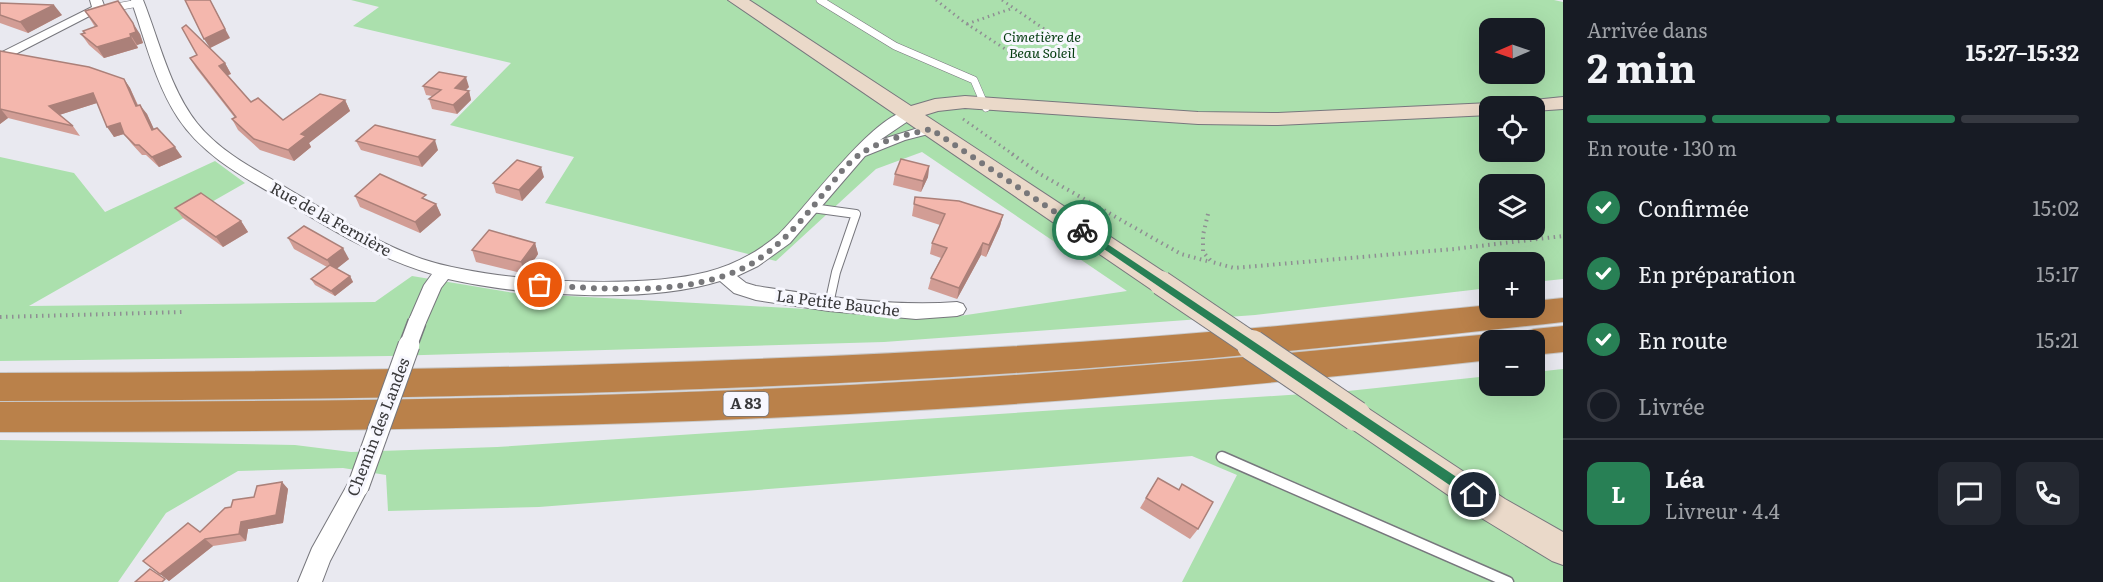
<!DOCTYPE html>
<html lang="fr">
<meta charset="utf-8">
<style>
body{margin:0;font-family:Literata,serif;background:#242831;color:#f1f3f6;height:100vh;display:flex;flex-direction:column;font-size:22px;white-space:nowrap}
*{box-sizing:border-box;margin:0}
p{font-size:20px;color:#9ea1a6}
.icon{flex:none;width:33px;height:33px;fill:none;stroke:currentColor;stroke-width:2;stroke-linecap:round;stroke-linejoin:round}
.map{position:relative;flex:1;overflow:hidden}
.sheet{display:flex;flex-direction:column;background:#171b24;width:540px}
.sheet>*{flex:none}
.needle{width:39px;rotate:268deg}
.controls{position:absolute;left:1479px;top:18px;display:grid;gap:12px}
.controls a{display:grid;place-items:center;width:66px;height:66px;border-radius:12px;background:#171b24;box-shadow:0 6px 24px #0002;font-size:30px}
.pin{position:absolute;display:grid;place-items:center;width:51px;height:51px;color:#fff;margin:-26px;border:3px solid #fff;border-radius:50%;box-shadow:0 2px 6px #0007}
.courier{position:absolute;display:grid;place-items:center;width:60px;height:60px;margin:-30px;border:4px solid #288055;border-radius:50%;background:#fff;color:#222;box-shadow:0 2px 8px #0007}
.overview em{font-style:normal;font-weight:700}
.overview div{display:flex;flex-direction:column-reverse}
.overview{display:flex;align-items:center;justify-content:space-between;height:102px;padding:0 24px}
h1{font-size:39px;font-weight:700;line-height:45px}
.bar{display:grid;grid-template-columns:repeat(4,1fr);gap:9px 6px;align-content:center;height:72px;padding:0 24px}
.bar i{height:8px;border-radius:4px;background:#363941}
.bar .selected{background:#288055}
.bar p{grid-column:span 4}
.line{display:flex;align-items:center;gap:15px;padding:0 24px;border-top:2px solid #363941}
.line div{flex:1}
.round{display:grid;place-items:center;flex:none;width:63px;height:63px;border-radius:12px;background:#242831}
ol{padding:0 24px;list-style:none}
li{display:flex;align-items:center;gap:18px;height:66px}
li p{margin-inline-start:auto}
li .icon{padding:6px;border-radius:50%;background:#288055;color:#fff;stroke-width:4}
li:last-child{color:#9ea1a6}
li i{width:33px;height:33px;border:3px solid #363941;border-radius:50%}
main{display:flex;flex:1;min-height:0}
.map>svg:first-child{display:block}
</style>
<main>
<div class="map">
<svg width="1563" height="582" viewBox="0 0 1563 582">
<rect width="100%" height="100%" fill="#e9e9f0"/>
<g fill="#abe0ad" fill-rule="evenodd">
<path d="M351,0H1554L1563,2V279L1535,282L1534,262H1490L1489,288L1255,315L884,342L389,356L0,361V157L74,173L105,212L215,161L245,183L29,306L375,302L412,276L514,293L953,317L1127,291L922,152L876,169L776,261L545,203L574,157L450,125L511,63L353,26L379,7ZM1490,28H1534V74H1490ZM1490,106H1534V152H1490ZM1490,184H1534V230H1490Z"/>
<path d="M1563,369V582H1182L1237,475L1192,456L539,507L388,511L386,475L343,468L238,471L166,513L118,582H0V440L295,445L351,452L497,447L1348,391L1489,376L1490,386H1534L1535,372Z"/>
</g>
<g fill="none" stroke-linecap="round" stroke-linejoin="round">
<g stroke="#77777d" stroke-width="8">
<g id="lane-far2">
<path d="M820,0L895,46L974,80L986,108"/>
<path d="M111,8L138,3"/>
</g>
</g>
<g stroke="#77777d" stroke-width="10">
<path id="lane-far1" d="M812,208L856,214L836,272L829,304"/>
</g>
<g stroke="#77777d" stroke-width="13">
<path id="lane" d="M1222,457L1508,582"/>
</g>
<g stroke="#77777d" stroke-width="2">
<g id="street">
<path d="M90,0H102L105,8L0,62V53L92,7Z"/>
<path d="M131,0H143C159,40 170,89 197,123C221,153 258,171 290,190C333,215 374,242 422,259C491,282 637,290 707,272C734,265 758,252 779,234C804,211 881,103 914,111L916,114L914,117L880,140L931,124L938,129L936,132L905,140L865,156L790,243L758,266L737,276L746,283L756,286C823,296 889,307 957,302L963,304L966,309L963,314L957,316L916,319L829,311L756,300L734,293L720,281C647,304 523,296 448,279L441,288L424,327L417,329L410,327L408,322L424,285L432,274C377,258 330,229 281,199C244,177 203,156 178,118C155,83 145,39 131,0Z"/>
<path d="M358,477L366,480L369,487L330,561L322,582H298L312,548L350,480Z"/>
</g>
</g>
<g stroke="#77777d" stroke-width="2">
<g id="secondary">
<path d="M728,0H749L911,106L935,99L965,96L1198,112L1278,113L1490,103L1499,106H1490V115L1278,125L1198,124L965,108L938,111L925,115L1170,276L1174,283L1170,290L1161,292L1152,290Z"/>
<path d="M1563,97V109L1534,111V106H1512L1515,102Z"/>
<path d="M1356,404L1366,407L1505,499L1563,532V565L1552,561L1483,519L1346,425L1342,416L1346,407Z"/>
</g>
</g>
<g stroke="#c8c8c8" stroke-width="2">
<g id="highway">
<path d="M1563,298V322C1380,342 1198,362 1015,373C677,395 338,400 0,401V373C360,372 720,366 1079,342C1216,333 1353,319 1490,305V308H1534V301Z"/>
<path d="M1563,326V352L1534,355V340H1518L1522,333L1534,329Z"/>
<path d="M1490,334L1502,338L1503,340H1490V360C1306,380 1121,398 937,409C625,428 312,432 0,432V402C312,402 625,399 937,380C1122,369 1306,352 1490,334Z"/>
</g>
</g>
<g stroke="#8f8f93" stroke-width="3" stroke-dasharray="1.5 4" stroke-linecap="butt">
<path d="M936,0L964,22L1019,58"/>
<path d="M1002,0L1047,31"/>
<path d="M967,24L1013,8"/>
<path d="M963,119L1014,155"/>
</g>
<g stroke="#8f8f93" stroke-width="4" stroke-dasharray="1.5 4.5" stroke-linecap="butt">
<path d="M1012,154L1040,174L1181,254L1207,261"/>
<path d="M1208,214L1203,235V252L1212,262L1234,268L1454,249L1563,236"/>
<path d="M0,317L183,312"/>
</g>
<use href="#lane-far2" stroke="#fff" stroke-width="7"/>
<use href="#lane-far1" stroke="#fff" stroke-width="8"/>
<use href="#lane" stroke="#fff" stroke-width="10"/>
<use href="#street" fill="#fff" fill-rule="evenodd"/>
<use href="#secondary" fill="#ead9c9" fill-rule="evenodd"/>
<use href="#highway" fill="#ba814a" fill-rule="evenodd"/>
<g stroke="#77777d" stroke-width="20" stroke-linecap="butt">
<path id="street-bridge-far1" d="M408,346L417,322"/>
</g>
<g stroke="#77777d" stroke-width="23" stroke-linecap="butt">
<path id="street-bridge" d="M358,487L409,345"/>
</g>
<g stroke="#77777d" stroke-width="26" stroke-linecap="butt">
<path id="secondary-bridge-far1" d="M1161,283L1254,346"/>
</g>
<g stroke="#77777d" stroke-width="32" stroke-linecap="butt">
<path id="secondary-bridge" d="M1252,345L1356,416"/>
</g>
<use href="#street-bridge-far1" stroke="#fff" stroke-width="17"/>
<use href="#street-bridge" stroke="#fff" stroke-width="21"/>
<use href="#secondary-bridge-far1" stroke="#ead9c9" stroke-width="24"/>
<use href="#secondary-bridge" stroke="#ead9c9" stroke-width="30"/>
</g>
<g fill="#d29d95">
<path d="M0,3L62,15L28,33L0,23Z"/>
<path d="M85,11L140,34L143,43L137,45L138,48L104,58L89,45L81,34L84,33L83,31L95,27Z"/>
<path d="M230,38L210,48L225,63L231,74L228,75L251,102L283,120L345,100L350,111L309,143L311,147L294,161L260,150L238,130L232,119L235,118L196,68L190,58L197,55L209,47Z"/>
<path d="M0,51L124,79L130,88L138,105L147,114L154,130L182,157L159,167L146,155H142L131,143L124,134L114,137L97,103L59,115L73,126L80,136L8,118L0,124Z"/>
<path d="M423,86L469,87L466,90L469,91L471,100L457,114L432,109L429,99L432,96L426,95Z"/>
<path d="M356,141L438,150L422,167L361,150Z"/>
<path d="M929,166L928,177L921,192L893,185L895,174Z"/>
<path d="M544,177L522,201L496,193L493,183Z"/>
<path d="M355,196L428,201L436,204L441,215L420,233L360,207Z"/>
<path d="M915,197L1003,215L1000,226L986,257L981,255L957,299L928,289L931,278L941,258L930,254L932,243L940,225L912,216Z"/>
<path d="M175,208L241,221L248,232L223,247L183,218Z"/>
<path d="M288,238L349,259L336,269L350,276L353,282L335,296L315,285L311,279L327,267L294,249Z"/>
<path d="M535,243L538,254L525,274L476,262L472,250Z"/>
<path d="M1158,478L1198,529L1190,539L1140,508Z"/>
<path d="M282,482L288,489L283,523L248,529L246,541L213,546L169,581L143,561L200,532L231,507L254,497Z"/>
</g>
<g fill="#ab8079">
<path d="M210,0L230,38L210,48L204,39Z"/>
<path d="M54,5L62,15L28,33L20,22Z"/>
<path d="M133,23L140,34L143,43L137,45L130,34Z"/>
<path d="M131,37L138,48L104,58L97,47Z"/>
<path d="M225,63L231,74L225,76L219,66Z"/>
<path d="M466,77L469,87L458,97L455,88Z"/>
<path d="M124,79L130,88L142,116L136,106Z"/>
<path d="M469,91L471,100L457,114L453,105Z"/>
<path d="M93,93L100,102L56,116L49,106Z"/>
<path d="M345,100L350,111L309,143L311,147L294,161L288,150L301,134Z"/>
<path d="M140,105L147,114L159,140L152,130Z"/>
<path d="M0,108L8,118L0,124Z"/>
<path d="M120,123L127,133L114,137L107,127Z"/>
<path d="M435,140L438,150L422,167L418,157Z"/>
<path d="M175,147L182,157L159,167L152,157Z"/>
<path d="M929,166L928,177L921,192L923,181Z"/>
<path d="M541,167L544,177L522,201L519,190Z"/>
<path d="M436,204L441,215L420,233L415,222Z"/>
<path d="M1003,215L1000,226L986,257L989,245Z"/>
<path d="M241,221L248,232L223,247L216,237Z"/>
<path d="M535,243L538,254L525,274L521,262Z"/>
<path d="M983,243L981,255L957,299L959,288Z"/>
<path d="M343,248L349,259L334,271L327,260Z"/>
<path d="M350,276L353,282L335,296L331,291Z"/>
<path d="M282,482L288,489L283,523L248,529L246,541L239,534L241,522Z"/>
<path d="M205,539L213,546L169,581L160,574Z"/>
</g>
<g fill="#f4b7ad" stroke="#ab8079" stroke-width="1.5">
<path d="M185,0H210L225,29L204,39Z"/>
<path d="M118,1L133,23L136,32L130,34L131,37L97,47L81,34L85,33L83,31L97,26L85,11Z"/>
<path d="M0,3L54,5L20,22L0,15Z"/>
<path d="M186,25L225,63L219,66L251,102L258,98L283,120L320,94L345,100L301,134L306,136L288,150L254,139L232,119L236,117L190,58L197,55L182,28Z"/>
<path d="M0,51L89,67L124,79L136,106L140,105L152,130L157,128L175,147L152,157L139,145H135L124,134L120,123L107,127L93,93L49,106L73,126L0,109Z"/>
<path d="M439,72L466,77L455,88L469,91L453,105L429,99L441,90L423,86Z"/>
<path d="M375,125L435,140L418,157L356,141Z"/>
<path d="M901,159L929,166L923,181L895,174Z"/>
<path d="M517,160L541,167L519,190L493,183Z"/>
<path d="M380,174L426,195L422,198L436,204L415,222L355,196Z"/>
<path d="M201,193L241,221L216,237L175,208Z"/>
<path d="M915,197L959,201L1003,215L989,245L983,243L959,288L931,278L947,248L932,243L945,214L914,204Z"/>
<path d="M304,226L343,248L327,260L288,238Z"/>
<path d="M489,230L535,243L521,262L472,250Z"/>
<path d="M330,265L350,276L331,291L311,279Z"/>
<path d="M1158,478L1179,490L1182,484L1213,502L1198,529L1146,498Z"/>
<path d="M282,482L276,515L241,522L239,534L205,539L160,574L143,561L188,523L200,532L225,508L231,507L233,500L254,497L257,486Z"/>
<path d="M150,569L165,579L162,582H135Z"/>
</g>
<path fill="#288055" d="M1082,227L1479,492V499H1470L1079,232L1077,230Z"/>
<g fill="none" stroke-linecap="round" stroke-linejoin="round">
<path stroke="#77777a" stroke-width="6" stroke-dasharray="0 10.8" d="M540,285C608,289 696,298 756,261C782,244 805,217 824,193C835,180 847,162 862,153C881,140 909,134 931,129L1082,230"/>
</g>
<g text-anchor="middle" stroke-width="6" stroke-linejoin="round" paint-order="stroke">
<g font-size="14" font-style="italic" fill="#043b0f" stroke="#f7f7fe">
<text x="1042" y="42">Cimetière de<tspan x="1042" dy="16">Beau Soleil</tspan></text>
</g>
<rect fill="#f7f7fe" stroke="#727276" stroke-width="1.5" x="723.5" y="392" width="45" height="24" rx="4.5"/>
<g font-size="15" font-weight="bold" fill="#39393b">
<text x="746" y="409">A 83</text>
</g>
<g font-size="16" fill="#39393b" stroke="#f7f7fe">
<text transform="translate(331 219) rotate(29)" y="6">Rue de la Fernière</text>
<text transform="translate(838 303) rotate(7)" y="6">La Petite Bauche</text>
<text transform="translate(378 427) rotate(-69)" y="6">Chemin des Landes</text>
</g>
</g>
</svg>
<div class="controls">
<a><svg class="needle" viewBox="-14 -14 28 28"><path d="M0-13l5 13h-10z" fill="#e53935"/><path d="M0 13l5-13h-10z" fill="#9ea1a6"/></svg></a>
<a><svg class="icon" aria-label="locate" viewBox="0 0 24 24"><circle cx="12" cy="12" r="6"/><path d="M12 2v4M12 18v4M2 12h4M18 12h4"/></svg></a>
<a><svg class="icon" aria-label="layers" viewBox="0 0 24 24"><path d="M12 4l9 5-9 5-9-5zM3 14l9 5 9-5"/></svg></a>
<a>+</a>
<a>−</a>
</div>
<div class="pin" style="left:540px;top:285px;background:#ea580c"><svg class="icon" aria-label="bag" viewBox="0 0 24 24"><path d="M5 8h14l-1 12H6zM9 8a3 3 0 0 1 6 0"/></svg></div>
<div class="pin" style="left:1474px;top:495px;background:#1f2937"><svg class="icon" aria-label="home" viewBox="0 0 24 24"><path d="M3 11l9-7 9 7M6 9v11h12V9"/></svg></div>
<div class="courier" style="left:1082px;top:230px"><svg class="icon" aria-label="bike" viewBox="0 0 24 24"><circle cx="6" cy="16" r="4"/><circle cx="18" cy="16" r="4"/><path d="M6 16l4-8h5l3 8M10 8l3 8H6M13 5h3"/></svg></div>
</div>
<section class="sheet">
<div class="overview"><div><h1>2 min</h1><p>Arrivée dans</p></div><em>15:27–15:32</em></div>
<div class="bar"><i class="selected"></i><i class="selected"></i><i class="selected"></i><i></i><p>En route · 130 m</p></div>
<ol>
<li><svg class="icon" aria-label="check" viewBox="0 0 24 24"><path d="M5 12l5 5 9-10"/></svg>Confirmée<p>15:02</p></li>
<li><svg class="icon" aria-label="check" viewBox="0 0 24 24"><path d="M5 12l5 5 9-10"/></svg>En préparation<p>15:17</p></li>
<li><svg class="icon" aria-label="check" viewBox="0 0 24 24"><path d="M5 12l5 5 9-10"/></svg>En route<p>15:21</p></li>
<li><i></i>Livrée</li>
</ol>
<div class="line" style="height:108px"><b class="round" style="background:#288055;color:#fff">L</b><div><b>Léa</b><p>Livreur · 4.4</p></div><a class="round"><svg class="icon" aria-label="chat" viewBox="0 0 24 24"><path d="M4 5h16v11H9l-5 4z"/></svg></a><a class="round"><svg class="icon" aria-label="phone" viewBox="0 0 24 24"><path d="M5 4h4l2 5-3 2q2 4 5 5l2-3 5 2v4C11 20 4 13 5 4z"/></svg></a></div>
</section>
</main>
